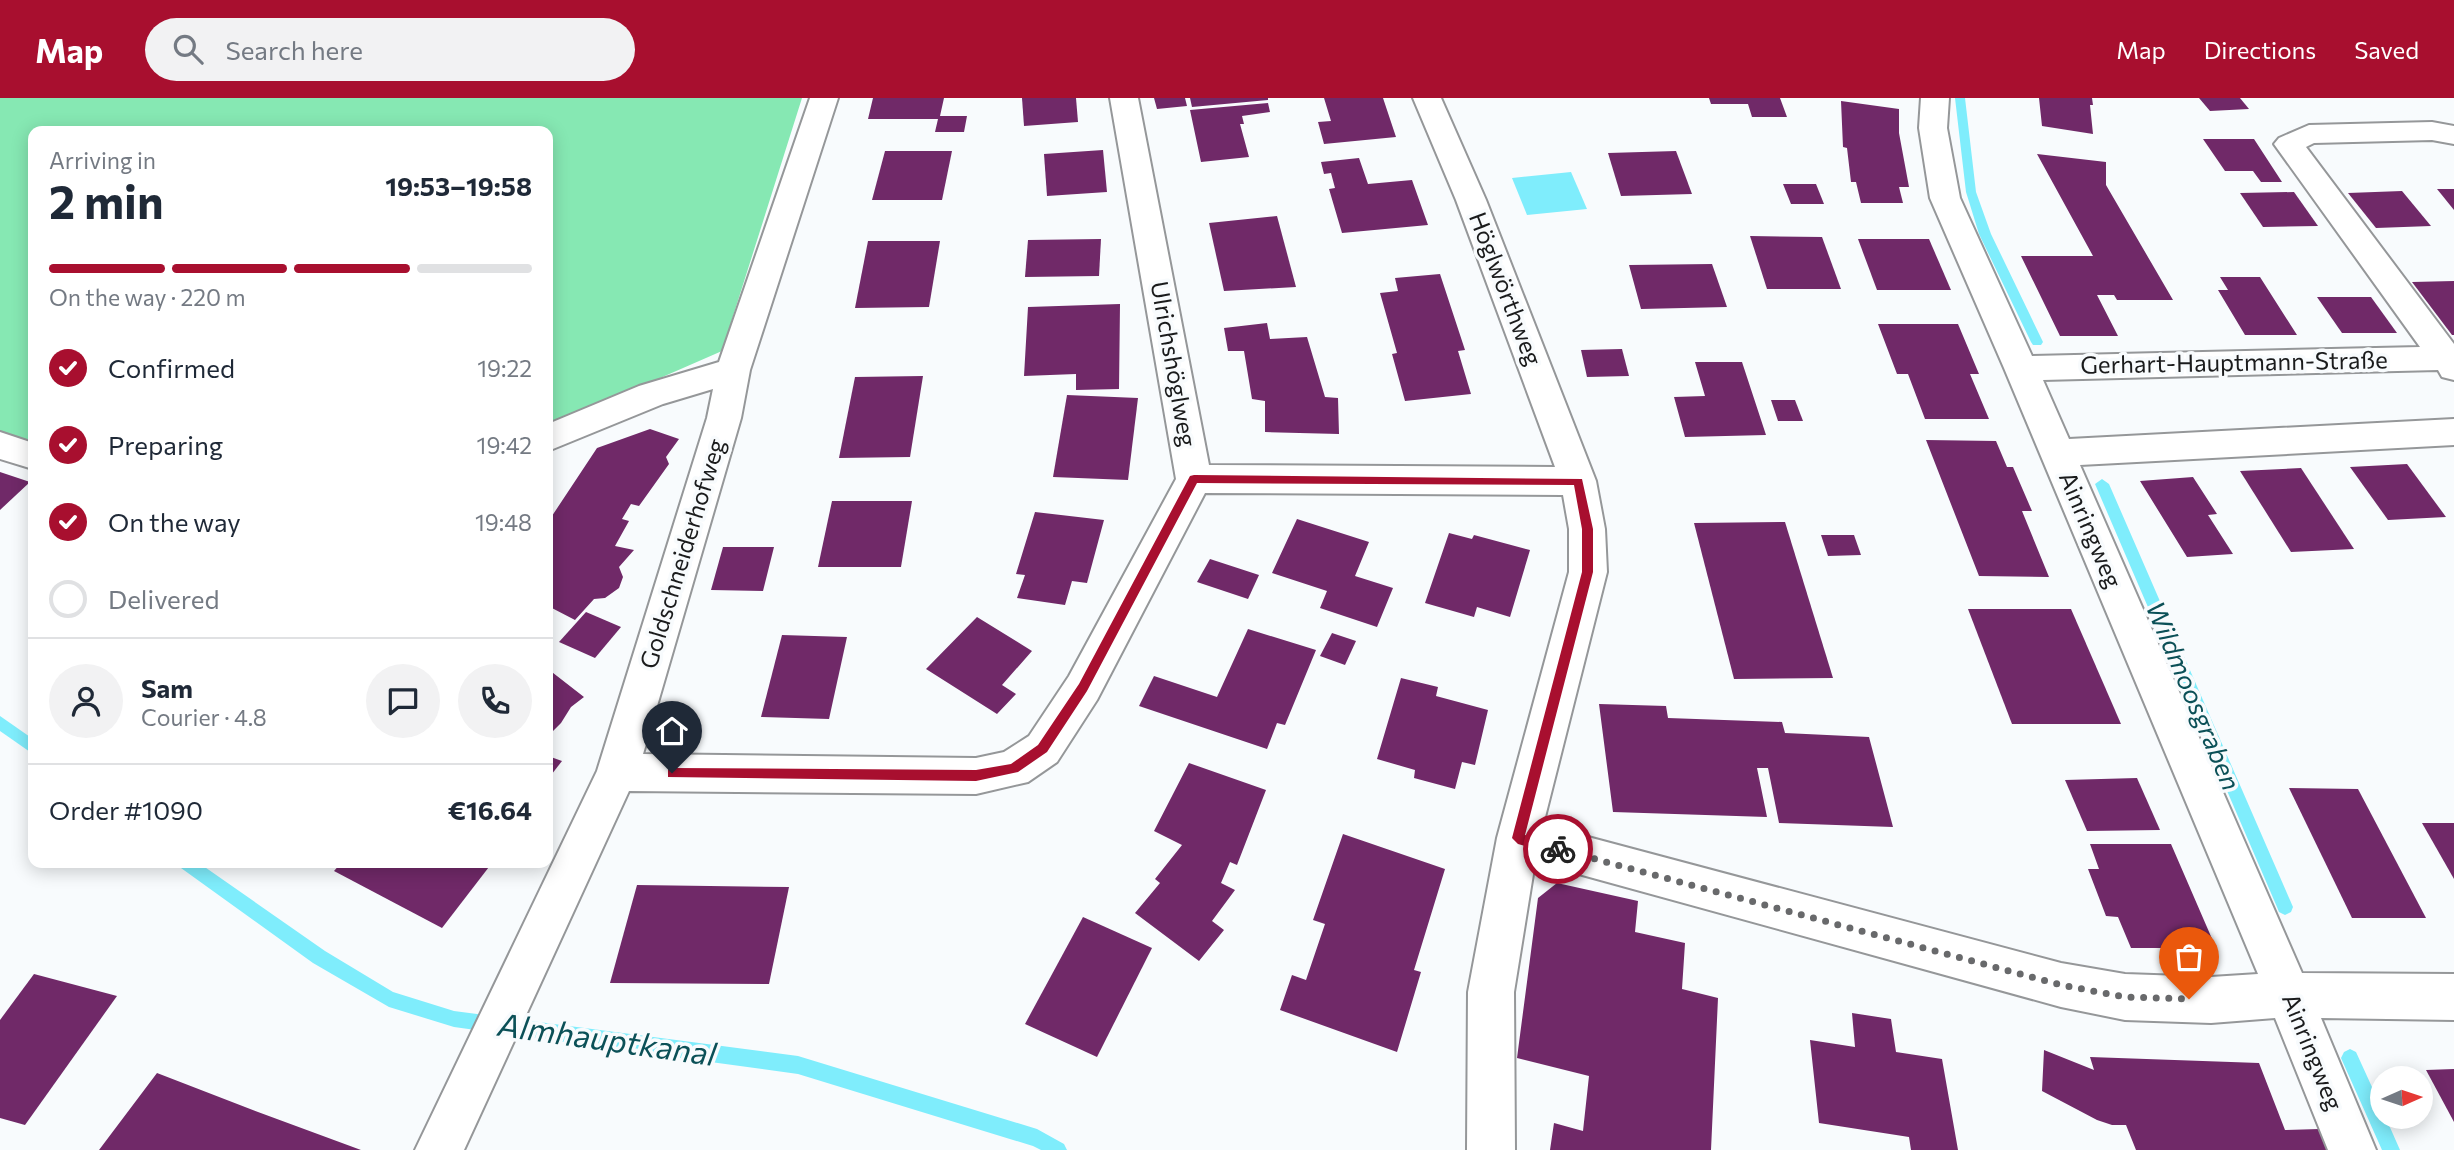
<!DOCTYPE html>
<meta charset="utf-8">
<style>
body{margin:0;font-family:Commissioner,sans-serif;background:#f2f2f3;color:#1f2937;height:100vh;display:flex;flex-direction:column;font-size:26px;white-space:nowrap}
*{box-sizing:border-box;margin:0}
p{font-size:23px;color:#747a83}
.icon{flex:none;width:38px;height:38px;fill:none;stroke:currentColor;stroke-width:2;stroke-linecap:round;stroke-linejoin:round}
.map{position:relative;flex:1;overflow:hidden}
.details{position:absolute;left:28px;top:28px;width:525px;height:742px;display:flex;flex-direction:column;background:#fff;border-radius:14px;box-shadow:0 4px 18px #0003}
.details>*{flex:none}
.needle{width:46px;rotate:87deg}
.controls{position:absolute;left:2370px;top:968px;display:grid;gap:14px}
.controls a{display:grid;place-items:center;width:63px;height:63px;border-radius:50%;background:#fff;box-shadow:0 4px 18px #0003;font-size:35px}
.pin{position:absolute;display:grid;place-items:center;width:60px;height:60px;color:#fff;margin:-72px -30px;border-radius:50% 50% 50% 0;rotate:-45deg;box-shadow:0 0 7px #0007}
.pin .icon{rotate:45deg}
.courier{position:absolute;display:grid;place-items:center;width:70px;height:70px;margin:-35px;border:5px solid #a80f2f;border-radius:50%;background:#fff;color:#222;box-shadow:0 2px 9px #0007}
.headline em{font-style:normal;font-weight:700}
.headline div{display:flex;flex-direction:column-reverse}
.headline{display:flex;align-items:center;justify-content:space-between;height:119px;padding:0 21px}
h1{font-size:46px;font-weight:700;line-height:52px}
.bar{display:grid;grid-template-columns:repeat(4,1fr);gap:10px 7px;align-content:center;height:84px;padding:0 21px}
.bar i{height:9px;border-radius:5px;background:#e0e1e3}
.bar .current{background:#a80f2f}
.bar p{grid-column:span 4}
.line{display:flex;align-items:center;gap:18px;padding:0 21px;border-top:2px solid #e0e1e3}
.line div{flex:1}
.round{display:grid;place-items:center;flex:none;width:74px;height:74px;border-radius:37px;background:#f2f2f3}
ol{padding:0 21px;list-style:none}
li{display:flex;align-items:center;gap:21px;height:77px}
li p{margin-inline-start:auto}
li .icon{padding:7px;border-radius:50%;background:#a80f2f;color:#fff;stroke-width:4}
li:last-child{color:#747a83}
li i{width:38px;height:38px;border:4px solid #e0e1e3;border-radius:50%}
header{display:flex;align-items:center;gap:42px;box-sizing:border-box;height:98px;padding:0 35px;background:#a80f2f;color:#fff}
header strong{font-size:33px}
nav{display:flex;gap:38px;margin-inline-start:auto;font-size:24px}
.search{width:490px;height:63px;background:#f2f2f3;display:flex;align-items:center;gap:18px;box-sizing:border-box;padding:0 24px;border-radius:38px;color:#747a83;font-size:26px}
.map>svg:first-child{display:block}
</style>
<header>
<strong>Map</strong>
<div class="search"><svg class="icon" aria-label="search" viewBox="0 0 24 24"><circle cx="10" cy="10" r="6"/><path d="M15 15l6 6"/></svg>Search here</div>
<nav><a>Map</a><a>Directions</a><a>Saved</a></nav>
</header>
<div class="map">
<svg width="2454" height="1052" viewBox="0 0 2454 1052">
<rect width="100%" height="100%" fill="#f8fbfd"/>
<path fill="#86e8b3" d="M0,0H802L722,253L548,329V33H33V351L0,340Z"/>
<path fill="#7fedfc" d="M1571,74L1587,111L1527,117L1512,80Z"/>
<g fill="none" stroke-linecap="round" stroke-linejoin="round">
<g fill="#7fedfc" fill-rule="evenodd">
<path d="M1955,0H1965L1976,94L1991,136L2043,244L2041,247H2033L2031,244L1979,136L1966,94Z"/>
<path d="M2102,381L2109,386L2293,809L2291,814L2285,817L2279,814L2277,809L2095,386Z"/>
<path d="M0,618L33,641V656L0,633Z"/>
<path d="M179,765H199L325,853L393,894L454,913L798,958L1037,1031L1064,1046L1067,1052H1041L1033,1048L798,976L454,929L389,909L313,865L181,770Z"/>
<path d="M2350,951L2356,954L2382,1011V1018H2385L2400,1052H2382L2341,960L2344,954Z"/>
</g>
</g>
<g fill="#702968">
<path d="M873,0H944L940,18H967L964,34H935L938,21H868Z"/>
<path d="M1022,0H1076L1078,24L1024,28Z"/>
<path d="M1154,0H1185L1187,8L1157,11Z"/>
<path d="M1190,0H1268V2L1192,9Z"/>
<path d="M1324,0H1383L1396,39L1324,46L1318,24L1331,23Z"/>
<path d="M1709,0H1780L1787,19H1752L1748,6H1711Z"/>
<path d="M2039,0H2092L2093,7H2090L2093,36L2042,28Z"/>
<path d="M2199,0H2240L2249,11L2210,13Z"/>
<path d="M1841,3L1899,11V35L1909,89H1899L1903,105H1861L1856,84H1851L1847,50L1843,49Z"/>
<path d="M1268,5L1270,14L1242,18L1244,26H1240L1249,59L1201,64L1190,12Z"/>
<path d="M2203,41H2254L2282,84H2261L2253,73H2225Z"/>
<path d="M1103,52L1107,94L1047,98L1044,56Z"/>
<path d="M885,53H952L942,102H872Z"/>
<path d="M1676,53L1692,96L1621,98L1608,55Z"/>
<path d="M2037,56L2106,64V87L2173,202H2117L2114,197H2097L2118,238H2060L2021,158H2093Z"/>
<path d="M1359,60L1368,86L1412,82L1428,127L1342,135L1329,91L1335,90L1331,75L1324,76L1321,64Z"/>
<path d="M1783,86H1816L1824,106H1791Z"/>
<path d="M2437,91H2454V112Z"/>
<path d="M2402,93L2431,128L2376,130L2348,95Z"/>
<path d="M2294,94L2318,128L2263,129L2240,95Z"/>
<path d="M1277,118L1296,189L1224,193L1209,125Z"/>
<path d="M1750,138L1822,139L1841,191H1767Z"/>
<path d="M1101,141L1099,178L1025,179L1028,142Z"/>
<path d="M1858,141H1929L1951,192H1877Z"/>
<path d="M868,143H940L929,209L855,210Z"/>
<path d="M1712,166L1727,209L1641,211L1629,167Z"/>
<path d="M1440,176L1465,252L1458,253L1471,296L1405,303L1392,256L1397,255L1380,195L1398,193L1395,180Z"/>
<path d="M2220,179H2260L2297,237H2245L2218,192H2228Z"/>
<path d="M2454,183V237H2452L2412,184Z"/>
<path d="M2317,199H2371L2397,235H2342Z"/>
<path d="M1120,206L1119,291L1076,292V276L1024,278L1028,209Z"/>
<path d="M1267,225L1270,241L1307,239L1325,299L1338,300L1339,336L1265,334V303L1252,301L1244,253H1228L1224,230Z"/>
<path d="M1878,226H1958L1979,276H1970L1989,321H1925L1908,276H1897Z"/>
<path d="M1622,251L1629,278L1587,279L1581,252Z"/>
<path d="M1695,264H1742L1766,337L1685,339L1674,299L1705,298Z"/>
<path d="M923,278L910,359L839,360L855,279Z"/>
<path d="M1067,297L1138,300L1128,382L1053,379Z"/>
<path d="M1771,302H1795L1803,323H1778Z"/>
<path d="M650,331L679,341L666,359L669,366L639,408L631,406L622,421L629,423L615,448L634,452L619,469L623,479L619,490L605,500L594,501L575,522L548,508V424L597,350Z"/>
<path d="M1926,342L1996,343L2007,369H2013L2032,413H2022L2049,479L1979,478Z"/>
<path d="M2407,366L2446,419L2388,422L2350,369Z"/>
<path d="M2301,370L2354,451L2291,454L2240,373Z"/>
<path d="M0,374L30,384L0,412Z"/>
<path d="M2193,379L2217,416L2208,417L2233,456L2187,459L2140,383Z"/>
<path d="M832,403H912L901,469H818Z"/>
<path d="M1035,414L1104,422L1087,485L1072,483L1065,507L1017,500L1025,477L1016,476Z"/>
<path d="M1297,421L1369,444L1355,478L1393,490L1377,529L1320,510L1327,493L1272,475Z"/>
<path d="M1785,424L1833,580L1734,581L1694,425Z"/>
<path d="M1449,435L1472,441L1474,437L1530,452L1510,519L1477,509L1474,519L1425,505Z"/>
<path d="M1821,437H1854L1861,457L1828,458Z"/>
<path d="M723,449H774L763,493L711,492Z"/>
<path d="M1210,461L1259,477L1248,501L1197,484Z"/>
<path d="M1968,511H2071L2121,626H2012Z"/>
<path d="M586,514L621,529L595,560L559,544Z"/>
<path d="M977,519L1032,553L1002,587L1016,596L997,616L926,571Z"/>
<path d="M1248,531L1316,552L1285,627L1277,625L1267,651L1139,608L1154,578L1217,599Z"/>
<path d="M1332,535L1356,543L1345,567L1320,558Z"/>
<path d="M782,537L847,539L829,621L761,619Z"/>
<path d="M548,571L584,599L571,609L561,625L551,635L548,642Z"/>
<path d="M1401,580L1438,589L1436,598L1488,612L1475,667L1462,664L1455,691L1414,680L1415,672L1377,661Z"/>
<path d="M1599,606L1666,608L1668,620L1782,624L1785,635L1869,639L1893,729L1779,725L1768,670H1757L1767,719L1613,714Z"/>
<path d="M548,658L562,663L548,681Z"/>
<path d="M1189,665L1266,692L1237,767L1230,764L1221,785L1235,792L1212,823L1224,832L1199,863L1135,815L1160,785L1155,781L1182,747L1154,733Z"/>
<path d="M2137,680L2160,732L2087,733L2065,682Z"/>
<path d="M2289,690L2358,691L2426,820H2352Z"/>
<path d="M2422,725H2454V781Z"/>
<path d="M1343,736L1445,771L1414,872L1421,874L1397,954L1280,912L1292,877L1306,882L1325,826L1313,822Z"/>
<path d="M2090,746H2171L2216,850H2131L2118,819L2106,818L2088,771H2099Z"/>
<path d="M341,765H492L442,830L334,773Z"/>
<path d="M1557,785L1638,803L1635,834L1685,845L1682,891L1718,900L1711,1052H1550L1554,1025L1583,1033L1589,978L1517,960L1538,800Z"/>
<path d="M637,787L789,789L769,886L610,885Z"/>
<path d="M1083,819L1152,850L1097,959L1025,926Z"/>
<path d="M34,876L117,898L25,1027L0,1020V922Z"/>
<path d="M1852,915L1891,921L1896,954L1942,961L1958,1052H1911L1909,1039L1819,1025L1810,942L1855,949Z"/>
<path d="M2044,952L2094,972L2090,959L2259,965L2285,1032L2319,1031L2328,1052H2136L2126,1027H2112L2097,1022L2042,993Z"/>
<path d="M2454,971V1024L2426,972Z"/>
<path d="M157,975L258,1014L361,1052H99Z"/>
</g>
<g fill="none" stroke-linecap="round" stroke-linejoin="round">
<g stroke="#959799" stroke-width="4">
<g id="minor">
<path d="M810,0H838L750,272L741,320L643,656L976,660L1004,654L1029,638L1069,578L1176,381L1110,0H1138L1209,367L1555,369L1456,102L1413,0H1441L1486,102L1596,383L1605,431L1607,474L1543,727L2061,865L2125,876L2211,879L2258,876L2004,270L1930,100L1919,30L1921,0H1949L1947,30L1960,100L2032,258L2420,249L2274,46L2279,40L2309,27L2432,24L2454,28V46L2432,42L2314,45L2306,49L2454,246V282L2442,279L2438,272L2043,282L2069,341L2454,321V347L2080,367L2302,875L2454,876V922L2321,920L2376,1052H2328L2275,920L2211,925L2125,922L2061,909L1535,764L1514,894L1515,1052H1467L1468,894L1497,740L1569,474V431L1563,397L1205,395L1097,602L1057,664L1028,684L976,696L629,693L464,1052H415L597,673L707,320L713,291L663,306L548,353V326L639,288L719,264Z"/>
<path d="M0,334L33,345V371L0,361Z"/>
</g>
</g>
<use href="#minor" fill="#fff" fill-rule="evenodd"/>
</g>
<path fill="#a80f2f" d="M1194,377L1582,381L1593,431V474L1525,737L1562,747V755L1558,757L1518,746L1512,740L1582,474V431L1574,387L1197,385L1087,593L1047,654L1018,674L976,683L668,679V671L672,670L976,672L1011,666L1038,647L1079,586L1190,378Z"/>
<g fill="none" stroke-linecap="round" stroke-linejoin="round">
<path stroke="#68696b" stroke-width="7" stroke-dasharray="0 12.6" d="M1558,751L2061,887L2125,899L2189,901"/>
</g>
<g text-anchor="middle" stroke-width="7" stroke-linejoin="round" paint-order="stroke">
<g font-size="24" fill="#1a1b1c" stroke="#f8fbfd">
<text transform="translate(1505 191) rotate(69)" y="8">Höglwörthweg</text>
<text transform="translate(2234 265) rotate(-1)" y="8">Gerhart-Hauptmann-Straße</text>
<text transform="translate(1173 266) rotate(80)" y="8">Ulrichshöglweg</text>
<text transform="translate(2090 432) rotate(67)" y="8">Ainringweg</text>
<text transform="translate(683 456) rotate(-73)" y="8">Goldschneiderhofweg</text>
<text transform="translate(2312 954) rotate(68)" y="8">Ainringweg</text>
</g>
<g font-size="26" font-style="italic" fill="#0b5057" stroke="#f8fbfd">
<text transform="translate(2193 598) rotate(67)" y="9">Wildmoosgraben</text>
</g>
<g font-size="32" font-style="italic" fill="#0b5057" stroke="#f8fbfd">
<text transform="translate(607 942) rotate(8)" y="11">Almhauptkanal</text>
</g>
</g>
</svg>
<div class="controls">
<a><svg class="needle" viewBox="-14 -14 28 28"><path d="M0-13l5 13h-10z" fill="#e53935"/><path d="M0 13l5-13h-10z" fill="#747a83"/></svg></a>
</div>
<div class="pin" style="left:2189px;top:901px;background:#ea580c"><svg class="icon" aria-label="bag" viewBox="0 0 24 24"><path d="M5 8h14l-1 12H6zM9 8a3 3 0 0 1 6 0"/></svg></div>
<div class="pin" style="left:672px;top:675px;background:#1f2937"><svg class="icon" aria-label="home" viewBox="0 0 24 24"><path d="M3 11l9-7 9 7M6 9v11h12V9"/></svg></div>
<div class="courier" style="left:1558px;top:751px"><svg class="icon" aria-label="bike" viewBox="0 0 24 24"><circle cx="6" cy="16" r="4"/><circle cx="18" cy="16" r="4"/><path d="M6 16l4-8h5l3 8M10 8l3 8H6M13 5h3"/></svg></div>
<section class="details">
<div class="headline"><div><h1>2 min</h1><p>Arriving in</p></div><em>19:53–19:58</em></div>
<div class="bar"><i class="current"></i><i class="current"></i><i class="current"></i><i></i><p>On the way · 220 m</p></div>
<ol>
<li><svg class="icon" aria-label="check" viewBox="0 0 24 24"><path d="M5 12l5 5 9-10"/></svg>Confirmed<p>19:22</p></li>
<li><svg class="icon" aria-label="check" viewBox="0 0 24 24"><path d="M5 12l5 5 9-10"/></svg>Preparing<p>19:42</p></li>
<li><svg class="icon" aria-label="check" viewBox="0 0 24 24"><path d="M5 12l5 5 9-10"/></svg>On the way<p>19:48</p></li>
<li><i></i>Delivered</li>
</ol>
<div class="line" style="height:126px"><a class="round"><svg class="icon" aria-label="person" viewBox="0 0 24 24"><circle cx="12" cy="8" r="4"/><path d="M4 21q1-7 8-7t8 7"/></svg></a><div><b>Sam</b><p>Courier · 4.8</p></div><a class="round"><svg class="icon" aria-label="chat" viewBox="0 0 24 24"><path d="M4 5h16v11H9l-5 4z"/></svg></a><a class="round"><svg class="icon" aria-label="phone" viewBox="0 0 24 24"><path d="M5 4h4l2 5-3 2q2 4 5 5l2-3 5 2v4C11 20 4 13 5 4z"/></svg></a></div>
<div class="line" style="height:91px"><div>Order #1090</div><b>€16.64</b></div>
</section>
</div>
